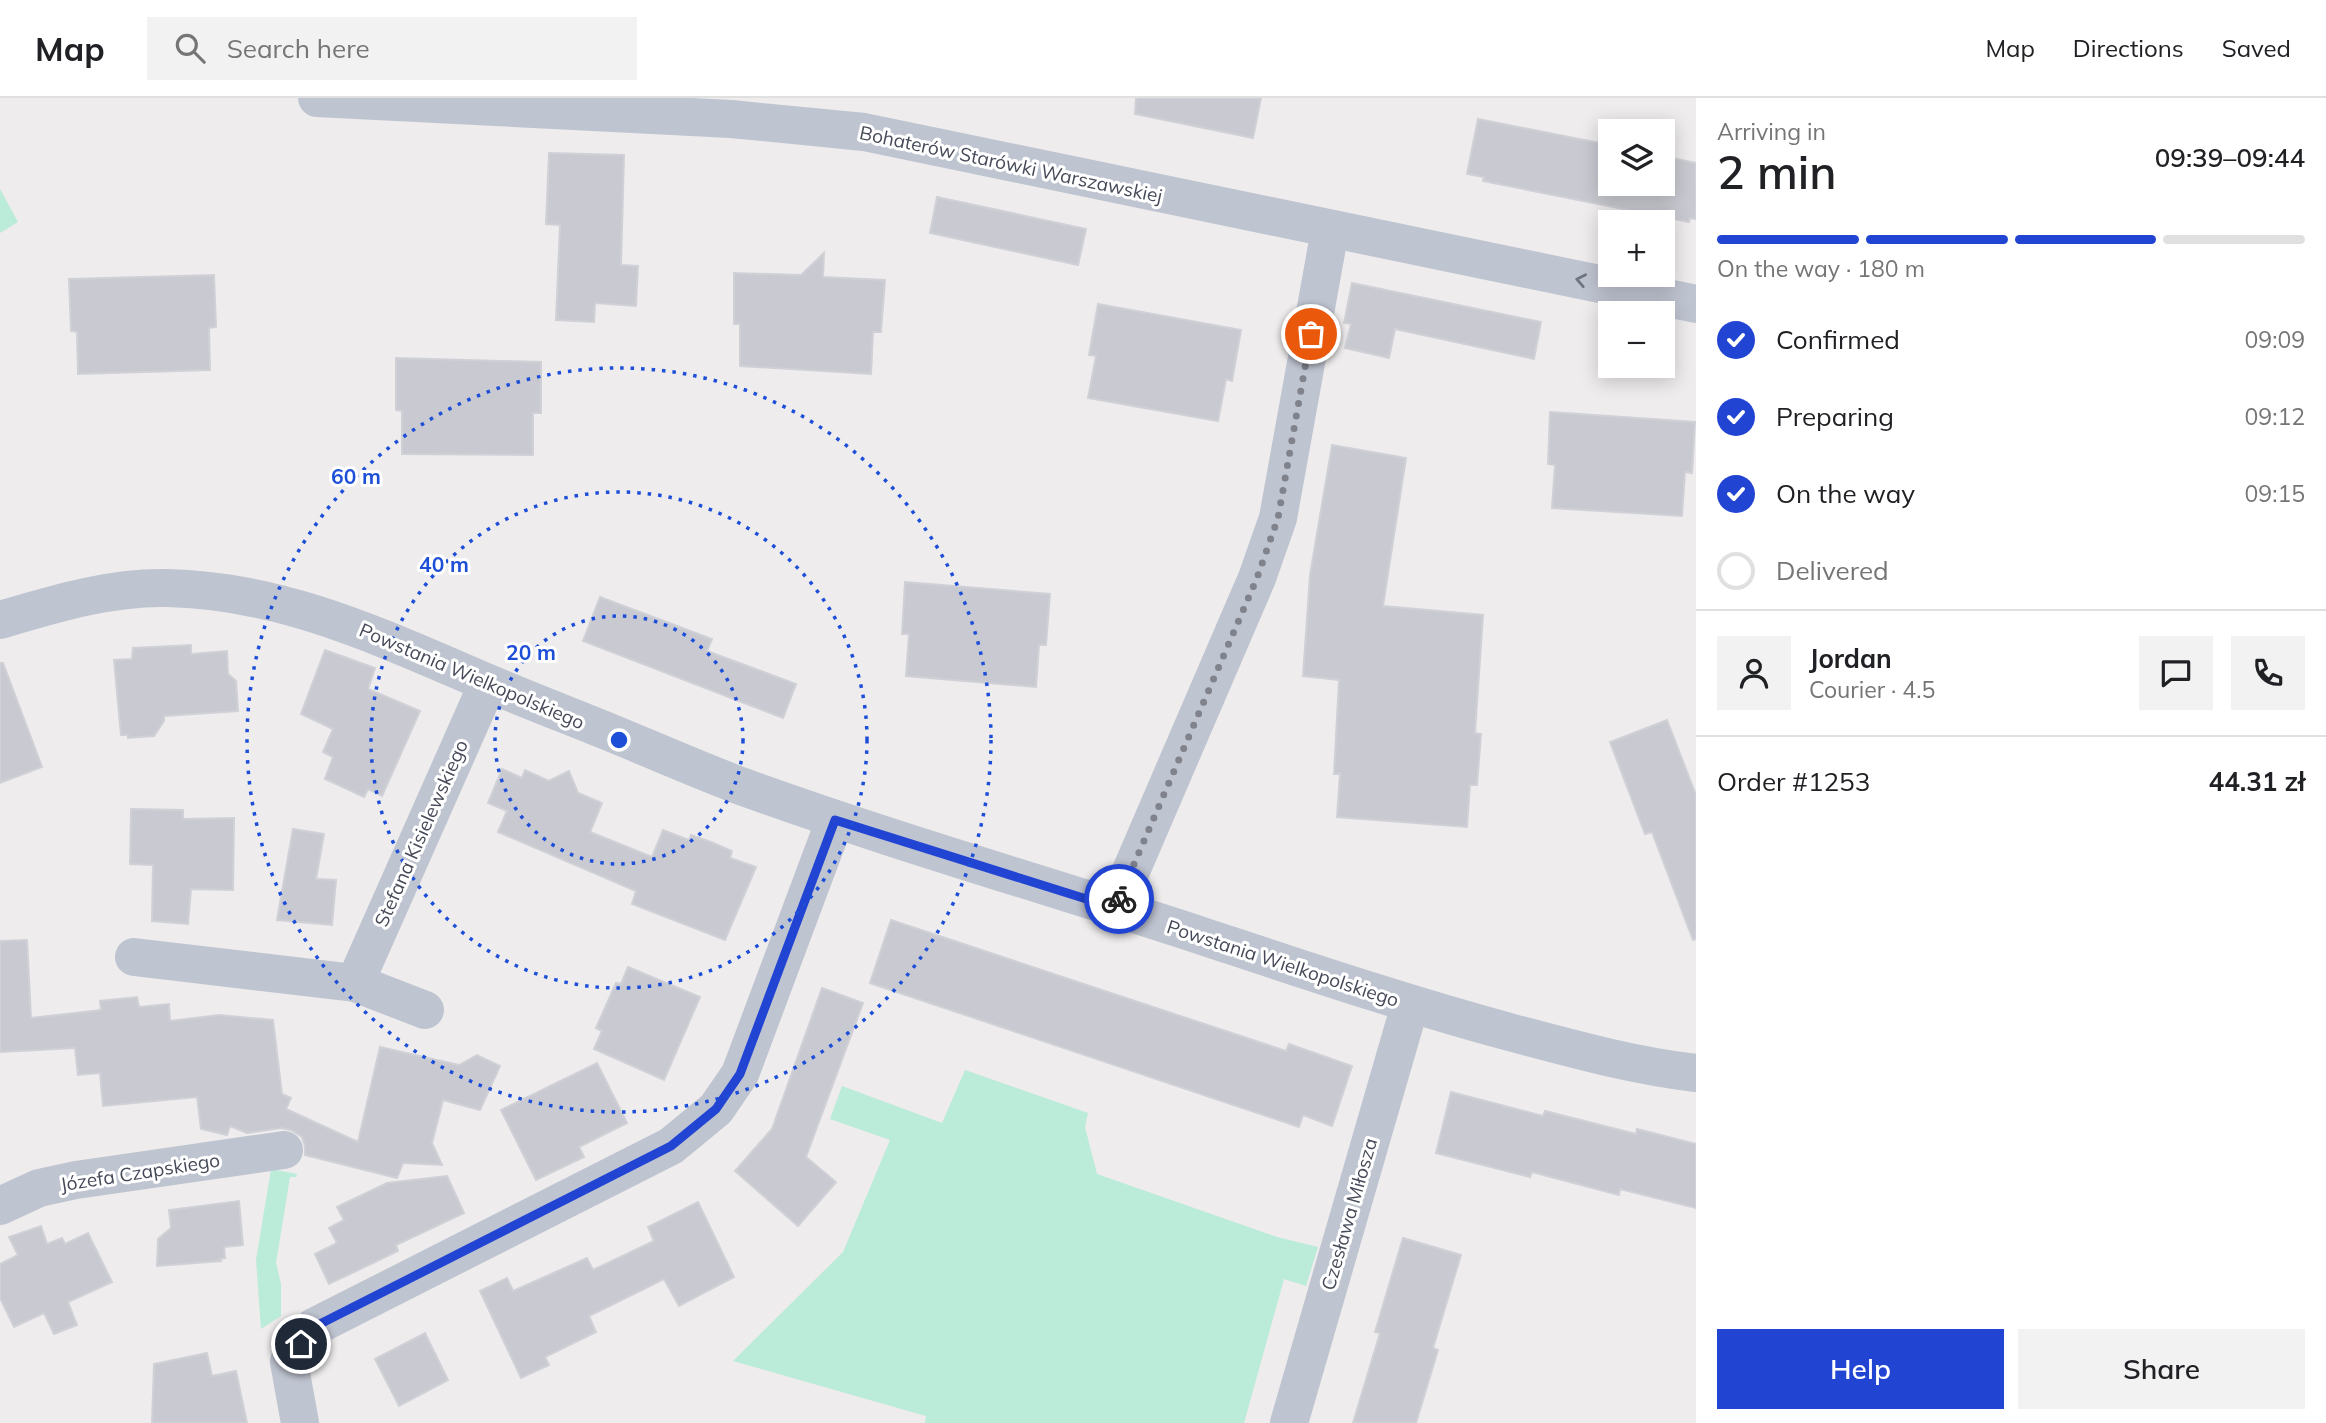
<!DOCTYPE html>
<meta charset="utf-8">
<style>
body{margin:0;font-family:Mulish,sans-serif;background:#f2f2f2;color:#202124;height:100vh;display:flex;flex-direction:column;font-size:26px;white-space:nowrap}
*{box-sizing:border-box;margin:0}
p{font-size:23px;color:#757577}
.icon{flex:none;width:38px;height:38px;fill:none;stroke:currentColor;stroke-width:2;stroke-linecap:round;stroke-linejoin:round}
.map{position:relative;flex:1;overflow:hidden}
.drawer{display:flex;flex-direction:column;background:#fff;width:630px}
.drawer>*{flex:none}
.fabs{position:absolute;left:1598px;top:21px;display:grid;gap:14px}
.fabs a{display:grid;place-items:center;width:77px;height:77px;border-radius:0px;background:#fff;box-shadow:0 4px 18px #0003;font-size:35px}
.pin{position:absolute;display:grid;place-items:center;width:60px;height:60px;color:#fff;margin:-30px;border:4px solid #fff;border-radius:50%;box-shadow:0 2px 7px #0007}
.courier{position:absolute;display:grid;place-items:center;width:70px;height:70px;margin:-35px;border:5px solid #2144d3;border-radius:50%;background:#fff;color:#222;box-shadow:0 2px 9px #0007}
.overview em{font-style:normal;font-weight:600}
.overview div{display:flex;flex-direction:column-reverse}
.overview{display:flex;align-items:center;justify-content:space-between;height:119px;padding:0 21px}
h1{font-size:46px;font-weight:600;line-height:52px}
.bar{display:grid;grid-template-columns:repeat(4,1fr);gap:10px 7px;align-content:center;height:84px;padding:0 21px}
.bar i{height:9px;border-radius:5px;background:#e0e0e0}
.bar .active{background:#2144d3}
.bar p{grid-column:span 4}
.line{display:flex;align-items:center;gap:18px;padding:0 21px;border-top:2px solid #e0e0e0}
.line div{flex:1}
.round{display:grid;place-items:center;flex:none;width:74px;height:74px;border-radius:0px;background:#f2f2f2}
ol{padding:0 21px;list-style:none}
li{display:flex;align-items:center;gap:21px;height:77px}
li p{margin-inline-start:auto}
li .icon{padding:7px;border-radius:50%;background:#2144d3;color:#fff;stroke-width:4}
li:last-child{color:#757577}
li i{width:38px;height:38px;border:4px solid #e0e0e0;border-radius:50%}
.cta{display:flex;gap:14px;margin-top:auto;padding:14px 21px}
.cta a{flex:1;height:80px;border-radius:0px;background:#2144d3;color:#fff;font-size:28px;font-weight:600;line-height:80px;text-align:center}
.cta a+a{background:#f2f2f2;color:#202124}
header{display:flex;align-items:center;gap:42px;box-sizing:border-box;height:98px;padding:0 35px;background:#fff;border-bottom:2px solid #e0e0e0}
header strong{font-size:33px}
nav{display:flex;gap:38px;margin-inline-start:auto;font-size:24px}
.search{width:490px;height:63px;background:#f2f2f2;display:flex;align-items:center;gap:18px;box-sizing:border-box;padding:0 24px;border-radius:0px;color:#757577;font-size:26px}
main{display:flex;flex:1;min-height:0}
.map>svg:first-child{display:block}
</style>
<header>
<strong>Map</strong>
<div class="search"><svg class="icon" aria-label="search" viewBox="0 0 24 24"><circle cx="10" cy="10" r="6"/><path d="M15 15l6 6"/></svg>Search here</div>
<nav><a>Map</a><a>Directions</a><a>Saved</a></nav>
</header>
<main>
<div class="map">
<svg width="1696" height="1325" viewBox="0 0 1696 1325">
<rect width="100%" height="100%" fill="#eeecec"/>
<g fill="#bbebd9">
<path d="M0,91L18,124L0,135Z"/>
<path d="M965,972L1088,1015L1085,1029L1097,1076L1277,1139L1318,1149L1306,1188L1284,1181L1244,1325H925L926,1318L733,1263L843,1154L890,1042L830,1021L842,988L942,1025Z"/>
<path d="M271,1071L297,1076L296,1079H290L276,1165L281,1186V1218L261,1231L256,1162Z"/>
</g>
<g fill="#c9c9d1" stroke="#d0d0d7" stroke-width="2">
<path d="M1136,0H1261L1253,40L1135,16Z"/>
<path d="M1478,21L1610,47V86H1662V58L1696,65V121L1690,120L1689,124L1483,83L1484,79L1467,76Z"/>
<path d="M549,55L624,57L621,167L638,168L636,208L595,205L594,224L556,222L560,127L546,126Z"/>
<path d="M937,99L1086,131L1078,167L930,135Z"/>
<path d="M824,155L823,179L885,182L881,234H873L871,276L740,268V226H734V175L801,177Z"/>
<path d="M214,177L216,229L209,230L210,272L78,276L77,234L71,233L69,181Z"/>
<path d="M1352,185L1541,224L1534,261L1395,231L1389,260L1345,250L1351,226L1344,225Z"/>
<path d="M1098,206L1241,232L1232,283L1226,281L1218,323L1088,300L1096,258L1089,257Z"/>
<path d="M396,260L541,264V315H533V357L402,356V313L396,312Z"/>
<path d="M1550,314L1695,324L1692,375L1685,374L1682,418L1552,410L1555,367L1548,366Z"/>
<path d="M1332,347L1406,360L1383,508L1483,517L1475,635L1481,636L1477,687H1470L1467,729L1337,719L1340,676H1334L1339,582L1303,578L1310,477Z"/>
<path d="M905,484L1050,496L1046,547H1039L1036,589L906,578L909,536H902Z"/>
<path d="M600,499L712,541L707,553L796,586L783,620L583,543Z"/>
<path d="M191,547V556L227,553L228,576L236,583L238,613L164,618V623L154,638L128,640V637H121L114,562L132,561L133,550Z"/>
<path d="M325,552L375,570L368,591L420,613L382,698L368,691L364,699L325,681L333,659L323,654L333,631L301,616Z"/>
<path d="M0,565H3L42,669L0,685Z"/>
<path d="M1667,622L1696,697V841L1693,842L1652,734L1645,736L1610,644Z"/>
<path d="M502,671L522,680L525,672L549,683L569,673L578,695L602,705L590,734L652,759L663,732L689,742L691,737L711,744L732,753L730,760L756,769L725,842L632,806L636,793L498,734L507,713L488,705Z"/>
<path d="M131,711L183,712V721L234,720L233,792L191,791L188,826L152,823L153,767L130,766Z"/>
<path d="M293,731L324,736L316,781L336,782L332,827L277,822Z"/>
<path d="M891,822L1286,953L1289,946L1352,968L1332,1028L1303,1017L1299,1029L870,885Z"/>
<path d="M27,842L31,920L101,912L100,903L137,899L139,909L169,906L170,923L219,917L273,922L282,996L291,1000L286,1011L358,1044L380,949L459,967L477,957L500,968L480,1012L443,1002L432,1045L442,1067L403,1065L397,1080L305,1057V1048L302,1039L291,1032L281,1030L247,1035L230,1028L227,1037L201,1031L197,999L103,1008L100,975L78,977L75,950L0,954V843Z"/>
<path d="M628,869L700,899L664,982L594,951L602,933L596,930L616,885L621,886Z"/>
<path d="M822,890L863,905L806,1059L836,1084L798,1128L735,1073L772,1031Z"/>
<path d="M597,965L627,1025L579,1049L584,1059L536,1082L501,1012Z"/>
<path d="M1451,994L1543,1018L1545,1013L1636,1036L1637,1031L1696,1046V1110L1620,1091L1619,1097L1532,1074L1530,1079L1436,1055Z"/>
<path d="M447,1078L464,1115L396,1147L398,1153L329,1186L315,1156L337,1145L329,1130L344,1122L337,1109L387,1085Z"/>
<path d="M239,1103L243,1147L224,1149L225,1160L220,1161L221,1163L157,1168L158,1141L171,1130L169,1112Z"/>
<path d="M698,1104L734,1179L679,1208L664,1181L589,1218L596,1234L545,1259L549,1267L521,1280L480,1193L507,1180L513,1193L587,1160L593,1172L654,1143L648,1129Z"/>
<path d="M41,1128L47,1146L62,1140L65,1146L88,1135L112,1184L68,1204L77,1227L54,1236L44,1215L14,1229L0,1200V1166L18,1157L9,1139Z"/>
<path d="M1403,1140L1461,1157L1433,1250L1438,1252L1416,1325H1353L1380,1235L1375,1234Z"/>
<path d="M425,1235L448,1282L399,1308L375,1261Z"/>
<path d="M207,1255L212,1278L236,1273L247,1325H152L154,1266Z"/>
</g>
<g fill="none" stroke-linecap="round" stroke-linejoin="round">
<g stroke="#bfc4d1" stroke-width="38">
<path d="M317,0L731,21L864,34L1696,206"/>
<path d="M0,522C54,506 109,489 166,490C281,492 378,538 481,582C525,601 570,618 614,636C655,653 696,671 738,687C892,743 1050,788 1205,839C1308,873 1409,907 1513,935C1573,951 1634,968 1696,975"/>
<path d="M1115,810L1257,480L1278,420L1330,132"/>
<path d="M134,859L355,885L425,912"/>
<path d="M355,885L488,585"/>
<path d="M0,1108L39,1090L76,1082L284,1052"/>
<path d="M300,1325L289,1264L314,1229L671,1048L716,1011L740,976L835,722"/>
<path d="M1289,1325L1410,907"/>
</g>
</g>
<defs><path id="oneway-chevron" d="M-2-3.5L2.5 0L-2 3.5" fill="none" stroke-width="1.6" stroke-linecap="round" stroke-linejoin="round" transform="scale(1.75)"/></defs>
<use stroke="#707582" href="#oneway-chevron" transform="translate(1581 182) rotate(-169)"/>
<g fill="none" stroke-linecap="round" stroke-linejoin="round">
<path stroke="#80838c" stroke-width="7" stroke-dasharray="0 12.6" d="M1119,801L1257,480L1278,420L1311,236"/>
<path stroke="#2144d3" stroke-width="9" d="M301,1246L314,1229L671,1048L716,1011L740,976L835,722L1115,810L1119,801"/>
</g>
<g fill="none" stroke="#1d4ed8" stroke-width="3.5" stroke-dasharray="3.5 7">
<circle cx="619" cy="642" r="124"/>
<circle cx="619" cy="642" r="248"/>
<circle cx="619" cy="642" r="372"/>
</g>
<g text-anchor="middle" stroke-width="6" stroke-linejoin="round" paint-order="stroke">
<g font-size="19" fill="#454a58" stroke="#fff">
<text transform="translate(1011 66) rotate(12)" y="7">Bohaterów Starówki Warszawskiej</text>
<text transform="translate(472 578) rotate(23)" y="7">Powstania Wielkopolskiego</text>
<text transform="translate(421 735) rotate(-66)" y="7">Stefana Kisielewskiego</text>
<text transform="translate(1283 865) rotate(18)" y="7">Powstania Wielkopolskiego</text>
<text transform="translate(140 1074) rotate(-9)" y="7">Józefa Czapskiego</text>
<text transform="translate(1349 1116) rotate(-74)" y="7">Czesława Miłosza</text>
</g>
</g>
<circle cx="619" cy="642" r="10" fill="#1d4ed8" stroke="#fff" stroke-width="3.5"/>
<g font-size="21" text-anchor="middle" font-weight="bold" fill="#1d4ed8" stroke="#fff" stroke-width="6" stroke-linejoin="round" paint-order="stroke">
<text x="356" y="386">60 m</text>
<text x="444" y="474">40 m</text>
<text x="531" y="562">20 m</text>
</g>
</svg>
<div class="fabs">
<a><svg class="icon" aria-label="layers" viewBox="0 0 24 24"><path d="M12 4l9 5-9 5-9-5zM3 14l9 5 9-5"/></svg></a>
<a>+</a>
<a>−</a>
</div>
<div class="pin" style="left:1311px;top:236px;background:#ea580c"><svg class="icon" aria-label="bag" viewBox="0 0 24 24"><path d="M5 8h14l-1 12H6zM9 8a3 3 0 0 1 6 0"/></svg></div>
<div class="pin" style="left:301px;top:1246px;background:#1f2937"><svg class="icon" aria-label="home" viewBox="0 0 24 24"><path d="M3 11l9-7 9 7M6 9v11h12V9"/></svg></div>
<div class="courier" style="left:1119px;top:801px"><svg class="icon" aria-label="bike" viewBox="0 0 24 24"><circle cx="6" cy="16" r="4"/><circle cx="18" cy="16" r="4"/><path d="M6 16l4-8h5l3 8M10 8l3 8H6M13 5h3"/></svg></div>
</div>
<section class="drawer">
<div class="overview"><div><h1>2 min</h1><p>Arriving in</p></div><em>09:39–09:44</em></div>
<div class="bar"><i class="active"></i><i class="active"></i><i class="active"></i><i></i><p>On the way · 180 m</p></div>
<ol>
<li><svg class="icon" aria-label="check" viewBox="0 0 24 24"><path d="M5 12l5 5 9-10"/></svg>Confirmed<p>09:09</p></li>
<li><svg class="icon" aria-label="check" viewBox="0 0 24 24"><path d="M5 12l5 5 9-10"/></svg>Preparing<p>09:12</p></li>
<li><svg class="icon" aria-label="check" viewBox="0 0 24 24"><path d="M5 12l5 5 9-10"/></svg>On the way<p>09:15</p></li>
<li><i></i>Delivered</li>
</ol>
<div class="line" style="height:126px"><a class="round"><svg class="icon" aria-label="person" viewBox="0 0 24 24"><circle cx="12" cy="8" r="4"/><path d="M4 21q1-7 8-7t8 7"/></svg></a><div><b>Jordan</b><p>Courier · 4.5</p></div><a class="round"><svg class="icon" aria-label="chat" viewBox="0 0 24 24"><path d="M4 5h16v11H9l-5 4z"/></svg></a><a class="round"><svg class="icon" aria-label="phone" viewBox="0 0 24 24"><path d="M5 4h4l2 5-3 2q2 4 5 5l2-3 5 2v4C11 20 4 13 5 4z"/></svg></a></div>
<div class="line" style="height:91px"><div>Order #1253</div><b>44.31 zł</b></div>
<div class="cta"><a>Help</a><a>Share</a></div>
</section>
</main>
